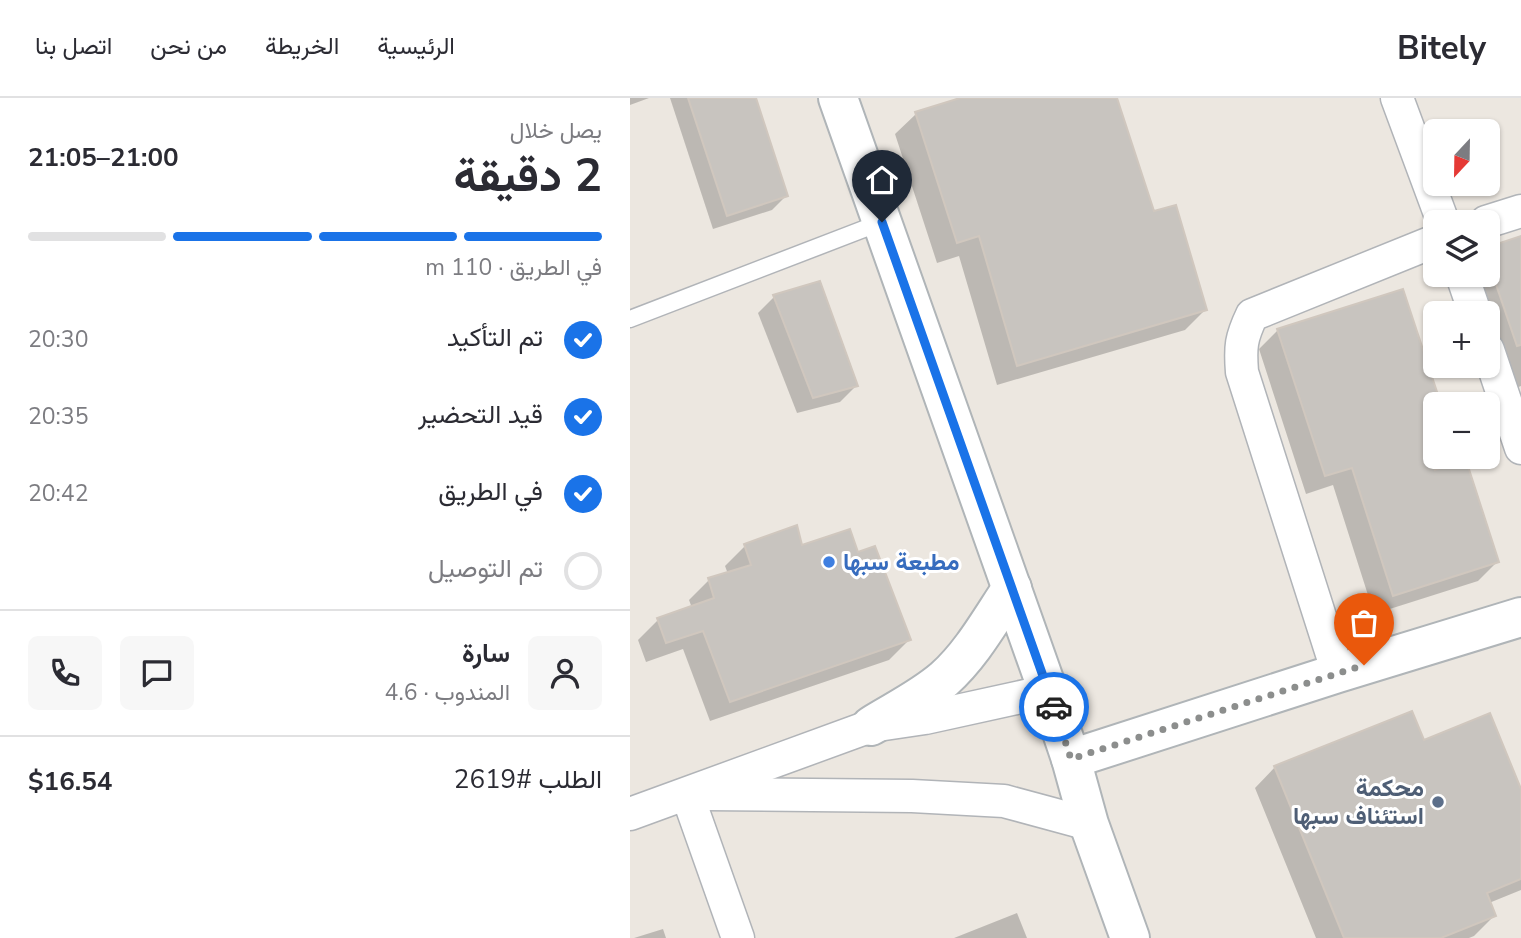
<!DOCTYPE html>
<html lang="ar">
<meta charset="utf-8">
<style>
body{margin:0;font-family:"Nunito Sans",Vazirmatn,sans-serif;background:#f7f7f7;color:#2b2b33;direction:rtl;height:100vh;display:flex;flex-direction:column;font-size:26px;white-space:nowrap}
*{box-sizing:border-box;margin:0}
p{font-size:23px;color:#7c7c81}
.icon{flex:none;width:38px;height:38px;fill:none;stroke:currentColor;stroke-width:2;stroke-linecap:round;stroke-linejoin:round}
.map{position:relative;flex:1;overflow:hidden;direction:ltr}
.drawer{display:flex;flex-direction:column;background:#fff;width:630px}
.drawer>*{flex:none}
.needle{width:46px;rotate:202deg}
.fabs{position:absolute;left:793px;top:21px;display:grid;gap:14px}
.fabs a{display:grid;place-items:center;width:77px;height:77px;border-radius:10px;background:#fff;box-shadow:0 2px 5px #0004;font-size:35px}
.pin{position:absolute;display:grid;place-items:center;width:60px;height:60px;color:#fff;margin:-72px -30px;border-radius:50% 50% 50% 0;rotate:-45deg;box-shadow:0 0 7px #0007}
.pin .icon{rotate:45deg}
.courier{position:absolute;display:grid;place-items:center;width:70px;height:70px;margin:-35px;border:5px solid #1a73e8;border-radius:50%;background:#fff;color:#222;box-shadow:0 2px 9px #0007}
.overview em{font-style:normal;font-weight:700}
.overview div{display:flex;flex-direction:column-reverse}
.overview{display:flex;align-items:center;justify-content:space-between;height:119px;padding:0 28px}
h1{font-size:46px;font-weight:700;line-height:52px}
.bar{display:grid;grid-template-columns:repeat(4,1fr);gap:10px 7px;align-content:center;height:84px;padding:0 28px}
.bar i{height:9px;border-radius:5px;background:#e1e1e2}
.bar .active{background:#1a73e8}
.bar p{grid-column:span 4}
.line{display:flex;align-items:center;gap:18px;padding:0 28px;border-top:2px solid #e1e1e2}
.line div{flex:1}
.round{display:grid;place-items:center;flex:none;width:74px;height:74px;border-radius:10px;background:#f7f7f7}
ol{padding:0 28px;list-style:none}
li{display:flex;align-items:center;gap:21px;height:77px}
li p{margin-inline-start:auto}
li .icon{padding:7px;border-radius:50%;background:#1a73e8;color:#fff;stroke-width:4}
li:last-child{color:#7c7c81}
li i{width:38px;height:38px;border:4px solid #e1e1e2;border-radius:50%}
header{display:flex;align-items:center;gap:42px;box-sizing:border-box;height:98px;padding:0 35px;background:#fff;border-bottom:2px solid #e1e1e2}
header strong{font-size:33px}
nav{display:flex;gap:38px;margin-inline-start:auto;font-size:24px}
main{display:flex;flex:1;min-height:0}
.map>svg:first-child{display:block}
</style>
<header>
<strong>Bitely</strong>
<nav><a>الرئيسية</a><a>الخريطة</a><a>من نحن</a><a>اتصل بنا</a></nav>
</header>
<main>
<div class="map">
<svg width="891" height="840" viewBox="0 0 891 840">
<rect width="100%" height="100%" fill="#ece7e0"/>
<g fill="#0003">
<path d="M0,0H19L0,7Z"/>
<path d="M40,0H124L156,98L142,112L83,131Z"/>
<path d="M336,0H485L523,116L575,212L555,232L367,287L329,158L307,165L265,36L286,16Z"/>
<path d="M891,140V288L876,294L858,241V215L835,177H858V151Z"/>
<path d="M772,193L809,306H805V359H826L867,464L848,483L744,516L703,387L676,396L629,251L648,232Z"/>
<path d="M144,199L226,288L210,304L167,315L128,215Z"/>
<path d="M115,448L227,456L279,542L259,562L80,623L53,551L16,564L8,542L28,522L62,510L59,502L79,482L98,476L95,468Z"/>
<path d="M793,644L891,695V792L859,805L864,818L844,838L839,840H686L625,690L645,669Z"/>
<path d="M387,815L397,840H324Z"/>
<path d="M33,831L36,840H4Z"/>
</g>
<g fill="#c8c4bf" stroke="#d0c7be" stroke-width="2">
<path d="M58,0H126L158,98L97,118Z"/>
<path d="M330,0H487L524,113L546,107L577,212L387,268L349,138L327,145L285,14Z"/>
<path d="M891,138V247L887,248L858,163V149Z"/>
<path d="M190,183L228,288L183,300L143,197Z"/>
<path d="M773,191L811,306H805V372L836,362L869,464L763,498L722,370L695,378L647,231Z"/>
<path d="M167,427L172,447L220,431L228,454L245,448L281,542L100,604L73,533L36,545L27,520L84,500L78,480L121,467L114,446Z"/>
<path d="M782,613L794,642L860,615L891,691V781L857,795L866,818L811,840H714L644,668Z"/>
</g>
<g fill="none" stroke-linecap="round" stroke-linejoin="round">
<g stroke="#b1b4b8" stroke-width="19">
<path id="lane" d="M0,221L252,124"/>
</g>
<g stroke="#b1b4b8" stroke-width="35">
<g id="street">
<path d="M767,0L813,124"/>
<path d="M856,124L891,113"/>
<path d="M832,177L845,215"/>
<path d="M858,252L891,350"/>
<path d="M708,575L612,274C610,249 611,240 622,217L805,143"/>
<path d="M57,696L108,840"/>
<path d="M76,696L282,698L374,703L459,726"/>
<path d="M0,716L241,628L295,620L418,593"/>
</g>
</g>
<g stroke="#b0b5b8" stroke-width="42">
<g id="secondary">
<path d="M208,0L418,593L441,661L459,726L500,840"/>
<path d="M241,628C265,613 292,600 314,581C342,556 361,521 382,490"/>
<path d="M441,661L708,575L891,519"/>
</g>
</g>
<use href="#lane" stroke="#fff" stroke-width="16"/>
<use href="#street" stroke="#fff" stroke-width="32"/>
<use href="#secondary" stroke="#fff" stroke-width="38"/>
</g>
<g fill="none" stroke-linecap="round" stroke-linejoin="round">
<path stroke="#8c8e8d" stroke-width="7" stroke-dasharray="0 12.6" d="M424,609L441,661L734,567"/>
<path stroke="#1a73e8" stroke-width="9" d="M252,124L424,609"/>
</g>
<circle fill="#3f7fe0" stroke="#fff" stroke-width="2.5" cx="199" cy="464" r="7"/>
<circle fill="#5c6f8a" stroke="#fff" stroke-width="2.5" cx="808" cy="704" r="7"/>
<g text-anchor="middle" stroke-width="6" stroke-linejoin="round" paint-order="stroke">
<g font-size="24" font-weight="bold" fill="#366cbe" stroke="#fff" text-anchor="start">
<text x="213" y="472">مطبعة سبها</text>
</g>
<g font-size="24" font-weight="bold" fill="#4e5e75" stroke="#fff" text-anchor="end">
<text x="794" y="698">محكمة<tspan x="794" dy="28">استئناف سبها</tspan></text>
</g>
</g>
</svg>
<div class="fabs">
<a><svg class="needle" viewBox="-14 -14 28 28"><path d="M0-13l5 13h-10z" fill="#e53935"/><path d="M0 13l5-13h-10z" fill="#7c7c81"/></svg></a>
<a><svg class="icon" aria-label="layers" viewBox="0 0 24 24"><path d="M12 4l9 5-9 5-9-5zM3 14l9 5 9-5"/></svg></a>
<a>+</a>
<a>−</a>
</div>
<div class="pin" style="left:734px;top:567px;background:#ea580c"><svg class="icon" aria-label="bag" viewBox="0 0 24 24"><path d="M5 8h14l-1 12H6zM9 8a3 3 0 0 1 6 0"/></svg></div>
<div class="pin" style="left:252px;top:124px;background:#1f2937"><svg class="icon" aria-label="home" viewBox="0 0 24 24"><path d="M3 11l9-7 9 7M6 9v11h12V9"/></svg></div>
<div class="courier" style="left:424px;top:609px"><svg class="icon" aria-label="car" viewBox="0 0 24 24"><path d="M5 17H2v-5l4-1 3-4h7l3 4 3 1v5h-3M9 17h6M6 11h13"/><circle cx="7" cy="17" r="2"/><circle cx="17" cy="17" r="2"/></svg></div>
</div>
<section class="drawer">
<div class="overview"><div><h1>2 دقيقة</h1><p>يصل خلال</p></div><em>21:00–21:05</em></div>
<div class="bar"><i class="active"></i><i class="active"></i><i class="active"></i><i></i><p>في الطريق · 110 m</p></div>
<ol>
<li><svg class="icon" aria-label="check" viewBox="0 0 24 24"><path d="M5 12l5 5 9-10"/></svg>تم التأكيد<p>20:30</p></li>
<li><svg class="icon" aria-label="check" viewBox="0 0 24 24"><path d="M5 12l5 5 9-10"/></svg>قيد التحضير<p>20:35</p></li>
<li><svg class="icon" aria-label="check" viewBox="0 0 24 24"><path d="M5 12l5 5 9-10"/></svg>في الطريق<p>20:42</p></li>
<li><i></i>تم التوصيل</li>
</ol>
<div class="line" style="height:126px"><a class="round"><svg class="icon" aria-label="person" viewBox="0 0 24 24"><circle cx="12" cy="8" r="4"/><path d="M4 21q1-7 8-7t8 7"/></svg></a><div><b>سارة</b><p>المندوب · 4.6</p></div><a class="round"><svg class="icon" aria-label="chat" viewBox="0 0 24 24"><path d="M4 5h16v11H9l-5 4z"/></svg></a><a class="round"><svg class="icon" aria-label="phone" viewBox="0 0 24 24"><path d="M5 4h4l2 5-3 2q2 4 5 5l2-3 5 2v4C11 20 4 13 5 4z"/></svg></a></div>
<div class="line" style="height:91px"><div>الطلب #2619</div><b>$16.54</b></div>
</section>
</main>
